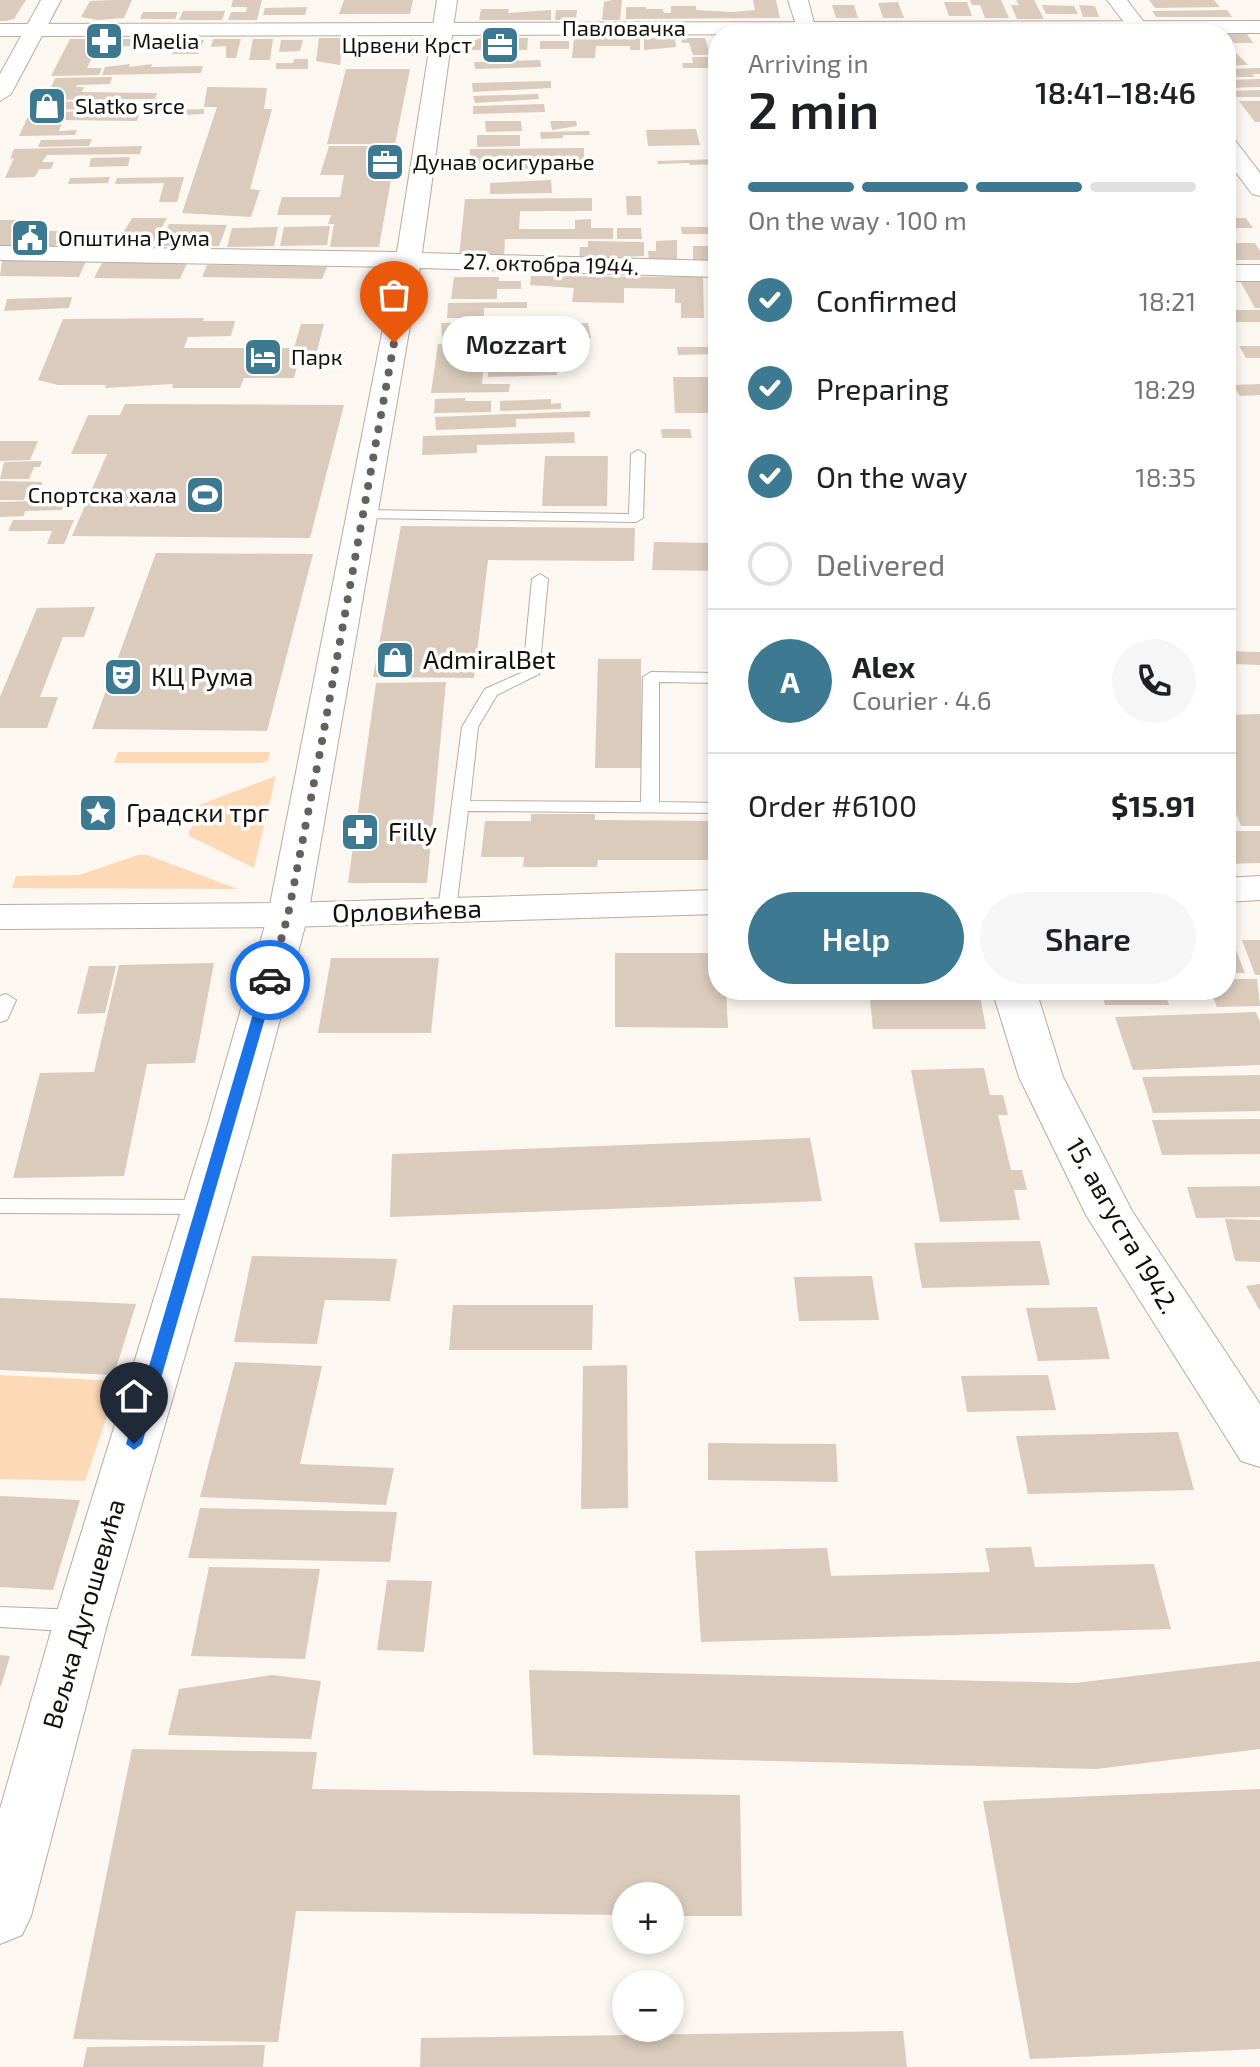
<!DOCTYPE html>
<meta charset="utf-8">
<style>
body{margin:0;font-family:"Exo 2",sans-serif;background:#f6f6f6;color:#202124;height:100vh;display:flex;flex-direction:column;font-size:30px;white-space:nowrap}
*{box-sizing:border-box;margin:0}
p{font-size:26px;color:#757577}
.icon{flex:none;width:44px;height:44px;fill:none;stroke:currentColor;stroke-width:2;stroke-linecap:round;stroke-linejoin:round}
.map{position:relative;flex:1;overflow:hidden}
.details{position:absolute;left:708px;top:24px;width:528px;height:976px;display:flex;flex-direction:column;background:#fff;border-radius:32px;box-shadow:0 4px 12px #0003}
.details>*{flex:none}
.tools{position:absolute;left:612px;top:1882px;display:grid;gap:16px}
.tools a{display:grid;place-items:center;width:72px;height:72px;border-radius:50%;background:#fff;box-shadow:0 4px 12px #0003;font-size:40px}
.pin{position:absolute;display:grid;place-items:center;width:68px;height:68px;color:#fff;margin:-82px -34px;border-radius:50% 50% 50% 0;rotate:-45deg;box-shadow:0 0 8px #0007}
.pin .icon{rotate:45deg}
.courier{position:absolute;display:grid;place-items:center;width:80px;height:80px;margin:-40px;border:6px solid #1a73e8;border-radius:50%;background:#fff;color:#222;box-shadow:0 2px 10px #0007}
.bubble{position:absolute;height:56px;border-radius:28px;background:#fff;box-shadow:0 4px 12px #0003;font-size:26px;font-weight:600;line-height:56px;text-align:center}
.overview em{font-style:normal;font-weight:600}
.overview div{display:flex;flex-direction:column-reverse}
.overview{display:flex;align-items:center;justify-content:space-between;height:136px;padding:0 40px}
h1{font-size:52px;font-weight:600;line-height:60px}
.bar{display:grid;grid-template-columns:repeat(4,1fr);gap:12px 8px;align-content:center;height:96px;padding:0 40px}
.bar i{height:10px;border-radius:6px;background:#e0e0e0}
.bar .selected{background:#3d7a91}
.bar p{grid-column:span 4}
.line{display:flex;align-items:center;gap:20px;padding:0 40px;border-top:2px solid #e0e0e0}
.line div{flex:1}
.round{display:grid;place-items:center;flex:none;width:84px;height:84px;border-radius:42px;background:#f6f6f6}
ol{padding:0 40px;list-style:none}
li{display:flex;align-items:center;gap:24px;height:88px}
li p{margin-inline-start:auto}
li .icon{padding:8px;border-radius:50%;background:#3d7a91;color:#fff;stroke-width:4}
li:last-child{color:#757577}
li i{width:44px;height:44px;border:4px solid #e0e0e0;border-radius:50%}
.button{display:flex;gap:16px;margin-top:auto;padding:16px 40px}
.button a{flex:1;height:92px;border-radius:48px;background:#3d7a91;color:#fff;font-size:32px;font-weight:600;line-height:92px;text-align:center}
.button a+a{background:#f6f6f6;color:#202124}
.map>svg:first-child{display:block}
</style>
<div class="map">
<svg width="1260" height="2067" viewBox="0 0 1260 2067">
<rect width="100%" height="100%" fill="#fdf7f1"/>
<g fill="#fddab5">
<path d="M118,752H270L268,761L261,763H114Z"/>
<path d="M276,776L254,868L189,836V831L198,820L194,807Z"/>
<path d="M138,855H147L238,889L12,888L16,876L79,875Z"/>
<path d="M0,1375L119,1381L85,1481L0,1479Z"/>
</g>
<g fill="#dacbbc">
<path d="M0,0H26L14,19L6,21H0Z"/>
<path d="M113,0H132L124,18L98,20L81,17L90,1Z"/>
<path d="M233,0H262L257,20H228L231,12H246L247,7H231Z"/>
<path d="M344,0H413L410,14H339Z"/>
<path d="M612,0H622L620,20H602L604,2Z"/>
<path d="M753,0H776L780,18L626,19V7H646V9H663L664,13H671V6H696V10L732,12L755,10Z"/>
<path d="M970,0H1001L1009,18H985L980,5H972Z"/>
<path d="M1016,0H1034L1044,19H1017L1011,5H1019Z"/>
<path d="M1149,0H1214L1220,7L1155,8Z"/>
<path d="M898,2L904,18H883L878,3Z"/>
<path d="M944,2H967L972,16H949Z"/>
<path d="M832,5H854L858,18H836Z"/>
<path d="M1042,5L1074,6L1078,14H1046Z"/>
<path d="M1079,5L1095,6L1099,17H1083Z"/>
<path d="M307,7L305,15H263L265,8Z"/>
<path d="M481,9H509L508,13L551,10V20H479Z"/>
<path d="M556,10H577L576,20H555Z"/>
<path d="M1227,10L1232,17H1156L1152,11Z"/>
<path d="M183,11H225L222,20H179Z"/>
<path d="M143,12H178L175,19H140Z"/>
<path d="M1226,34H1247L1253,43H1226Z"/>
<path d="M319,38H343L340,65L316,61Z"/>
<path d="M481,38H528L527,50H472L473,41Z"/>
<path d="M574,38H640V50H630V46H596L595,58H572Z"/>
<path d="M644,38H675L676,47L644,50Z"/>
<path d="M681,38H705L710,55H693L689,43H682Z"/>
<path d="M70,39H137L133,46L110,47L108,52H95L87,68H102L99,75L51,76Z"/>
<path d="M213,39H241L236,58H226V46L211,47Z"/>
<path d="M253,39H273L270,60H249Z"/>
<path d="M395,39H416L413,56H391Z"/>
<path d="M171,40H204L198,54H172L174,49H167Z"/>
<path d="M281,40H303L300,51L279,52Z"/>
<rect x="540" y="41" width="29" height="8"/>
<path d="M1226,48H1231L1248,65L1226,66Z"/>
<path d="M692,57H716L717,68H683L682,63H693Z"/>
<path d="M294,59H308V69H276V63H293Z"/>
<path d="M540,60L541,67L475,69L474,62Z"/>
<path d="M130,64L129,67L152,64L151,67L203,66L201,73L102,75L105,67Z"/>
<path d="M1260,68V74H1252L1255,77H1226V69Z"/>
<path d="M346,69H410L395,144H327Z"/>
<path d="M112,77L110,84L77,85L76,87H84L82,92L157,93L155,99L46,100L55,78Z"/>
<path d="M1260,79V87L1226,88V80Z"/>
<path d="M551,81V88L473,92L472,83Z"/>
<path d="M207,87L267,88L264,109H272L250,189L260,190L251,217L182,213L217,107H204Z"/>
<path d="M1260,90V97H1226V91Z"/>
<path d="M538,94L539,99L492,102L475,103L473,96Z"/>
<path d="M99,101L96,109L41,110L44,102Z"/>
<path d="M1239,101H1260V122H1255Z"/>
<path d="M544,104L545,112L473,114V106Z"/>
<path d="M204,109V114L151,116L152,111Z"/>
<path d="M140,111L137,121L63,120L59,131L77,130L75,135L19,136L30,112Z"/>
<path d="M485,121H521L522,131L486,132Z"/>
<path d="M550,121H576L577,126L552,130Z"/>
<path d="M696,129L700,145L648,146L646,130Z"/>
<path d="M589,131L590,135H563V138L541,139L540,132Z"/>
<path d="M477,135H520V146L477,147Z"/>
<path d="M92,139L89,146L38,147L41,140Z"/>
<path d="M142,146L140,154L47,155L42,162H54L51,169H39L35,177L5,178L14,158L10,159L14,149Z"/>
<path d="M329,146H397L379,247H330L334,224H328L331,215H277L282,197H340L344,175H320Z"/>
<path d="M584,148V168L469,169L470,149Z"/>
<path d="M130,157L128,166L89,167L91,158Z"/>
<path d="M718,159V164L690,165L689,163L658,164L657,161Z"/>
<path d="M110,177L108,183L68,184L70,178Z"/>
<path d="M184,177L177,202H159L164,183L115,184L117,178Z"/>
<path d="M551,180L552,193L490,194V183Z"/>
<path d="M626,196H641L642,215H627Z"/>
<path d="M592,198V211H520L519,229H575V220L591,219V228H613V239H505L504,256L459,257L465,199Z"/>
<path d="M132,218H167L153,243H117Z"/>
<path d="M1226,218H1246L1253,228H1226Z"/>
<path d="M0,220H24L18,231H64L55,246H0Z"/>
<path d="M169,224L227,225L219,246H159Z"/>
<path d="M330,226L327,245L280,246L284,227Z"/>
<path d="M278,227L274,246L227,247L232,228Z"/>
<path d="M681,227H718V234H682Z"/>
<path d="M617,228H641L642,239H617Z"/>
<path d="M677,240V260H649L648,251H656V241Z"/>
<path d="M588,241L644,242V256L579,259L580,247H588Z"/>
<path d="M1226,243H1255L1260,251V260H1226Z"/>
<rect x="693" y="246" width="25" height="15"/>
<path d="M2,261H86L79,277L0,276Z"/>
<path d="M102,263H187L180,279L94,278Z"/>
<path d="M207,265L303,266L327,267L322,279L202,277Z"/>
<path d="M531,276L703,277L704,318H681V303H675V289L624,288V303L572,302L574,288L530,285Z"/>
<path d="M454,277H499V281H521V289H497V299H451Z"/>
<path d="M1240,281H1260V308H1255Z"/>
<path d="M72,297L69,308L4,311L7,299Z"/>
<path d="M527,302V308H484V318H447L448,303Z"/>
<path d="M1226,310H1260V322H1230Z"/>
<path d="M204,318L203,321H235L231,336L188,337L184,348H294L301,324H324L317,351H345L343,363H298L294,378H244L240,388H172L173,384L105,388L106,385H58L38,380L63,319Z"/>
<path d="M539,319L541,328L503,329L504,335L442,337L441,323Z"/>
<path d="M588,323L591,338L561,339L559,324Z"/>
<path d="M438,344H486L482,384H510L509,392L431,393Z"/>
<path d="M1239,346H1260V358H1246Z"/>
<path d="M677,347H718V354L678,355Z"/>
<path d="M556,366L557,375L488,377V368Z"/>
<path d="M673,377H718V413H675Z"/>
<path d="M1260,384V395L1240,396L1233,385Z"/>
<path d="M465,398V401H491V412L434,413L435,399Z"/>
<path d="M551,399V404L561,403V409L500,411V401Z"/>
<path d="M125,404L344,405L310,538L72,536L107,454H71L88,415H120Z"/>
<path d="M590,411V417L516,419V427L436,430L435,417Z"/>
<path d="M661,429H690L692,438H662Z"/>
<path d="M574,432L575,443L477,445V453L422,455L423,436Z"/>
<path d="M0,441H38L30,460L0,461Z"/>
<path d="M545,456H608L607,506H542Z"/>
<path d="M42,461L40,467H34L29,479H0L4,462Z"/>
<path d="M0,481L43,482L38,493L27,492L24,500H0Z"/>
<path d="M65,500L62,510L25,511L24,516L0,517V502Z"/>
<path d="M13,520H74L64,544H47L52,531H8Z"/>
<path d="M401,526L635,528L634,561L488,560L474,678L373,677Z"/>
<path d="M654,542L718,543V571L652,570Z"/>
<path d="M156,553L313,554L267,731L92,729Z"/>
<path d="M95,607L84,637H63L40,697H58L47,728H0V697L37,608Z"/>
<path d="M1226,651L1260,652V665L1231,664Z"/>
<path d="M598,659H641L642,768H595Z"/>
<path d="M446,682L427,883H348L376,683Z"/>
<path d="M1260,714V826H1241L1226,789V758H1231L1226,745V715Z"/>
<path d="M531,814H595V820L718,821V860H598L597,867H523L524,857H481L485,821H531Z"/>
<path d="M1226,831H1260V863L1226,864Z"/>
<path d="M1226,924L1245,973H1226Z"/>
<path d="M1242,940H1260V975H1255Z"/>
<path d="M615,953H718V990H726L728,1028L615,1027Z"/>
<path d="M331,958H439L431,1033H318Z"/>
<path d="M214,963L195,1063L147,1064L124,1176L13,1178L40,1073L94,1072L119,965Z"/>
<path d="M89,966H116L105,1013L77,1014Z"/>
<path d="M1226,979H1257L1260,1006L1217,1007L1210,990H1226Z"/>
<path d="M869,990H979L986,1029H873Z"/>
<path d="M1101,990H1164L1169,1005H1105Z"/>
<path d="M1256,1012L1260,1022V1065L1133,1070L1115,1017Z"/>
<path d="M984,1068L990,1095H1003L1008,1115H998L1011,1170H1022L1027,1190H1014L1020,1220L940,1222L911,1070Z"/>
<path d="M1260,1075V1111L1153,1113L1142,1077Z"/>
<path d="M1260,1119V1154L1162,1155L1152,1120Z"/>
<path d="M810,1138L822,1201L390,1217L392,1154Z"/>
<path d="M1260,1186V1217L1196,1218L1187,1187Z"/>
<path d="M1225,1219L1260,1220V1262L1235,1261Z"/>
<path d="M1040,1241L1050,1285L922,1288L914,1243Z"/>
<path d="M252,1256L397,1259L390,1301L325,1300L317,1344L234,1342Z"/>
<path d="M872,1276L879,1320L799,1321L794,1277Z"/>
<path d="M1260,1284V1311L1246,1286Z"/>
<path d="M0,1298L136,1304L114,1375L0,1370Z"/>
<path d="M453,1305H593L592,1350H449Z"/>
<path d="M1097,1307L1110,1359L1038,1361L1026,1308Z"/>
<path d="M235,1362L322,1366L300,1464L394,1468L386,1505L200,1497Z"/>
<path d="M627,1365L628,1508L581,1509L583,1366Z"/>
<path d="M1048,1375L1056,1410L967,1412L961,1376Z"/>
<path d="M1178,1432L1194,1490L1028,1494L1016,1436Z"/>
<path d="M708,1443L836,1444L838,1482L708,1480Z"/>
<path d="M0,1496L80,1500L53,1590L0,1587Z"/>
<path d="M200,1508L397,1512L390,1562L188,1558Z"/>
<path d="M1031,1547L1035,1567L1154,1564L1171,1629L701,1642L695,1551L827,1548L831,1576L990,1572L985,1548Z"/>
<path d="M209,1567L320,1569L305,1659L191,1656Z"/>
<path d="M387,1580L432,1581L424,1652L377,1650Z"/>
<path d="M0,1655L10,1656L1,1686H0Z"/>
<path d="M1260,1661V1749L1096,1769L533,1755L529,1670L1075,1683Z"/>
<path d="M272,1675L321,1681L311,1739L168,1735L179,1689Z"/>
<path d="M132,1749L317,1752L312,1789L740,1795L742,1916H670V1896H626V1915L296,1911L278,2042L73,2039Z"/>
<path d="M1260,1789V2049L1030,2059L983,1801Z"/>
<path d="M903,2031L907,2067H420L421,2038Z"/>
<path d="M265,2045L263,2067H83L87,2047Z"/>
</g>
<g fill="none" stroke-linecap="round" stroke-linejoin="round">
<g stroke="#baac9e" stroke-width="2">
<g id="service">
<path d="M638,450L645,454L643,518L636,522L363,518L356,514L363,510L629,514L631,454Z"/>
<path d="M540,574L548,579L539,674L497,695L478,727L470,801L641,802L643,677L651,672L718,673V683L659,682V802L718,803V813L468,811L456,910L447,916L440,914L438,910L462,727L485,689L523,672L532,579Z"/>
<path d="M6,994L16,1000L7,1020L0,1022V996Z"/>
<path d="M0,1199L205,1200L213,1202L216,1207L213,1212L205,1214L0,1213Z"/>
<path d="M0,1607L80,1610L89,1614L93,1621L89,1628L80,1632L0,1627Z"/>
</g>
</g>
<g stroke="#baac9e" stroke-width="2">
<g id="minor">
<path d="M437,0H457L422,253L718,261V277L420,268L308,915L252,1124L108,1621L31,1916L22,1935L0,1944V1809L54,1621L208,1124L268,915L395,267L0,260V246L397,252Z"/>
<path d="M788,0H808L815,27L812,31H798Z"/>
<path d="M1107,0H1127L1153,34H1133Z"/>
<path d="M1226,137L1234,139L1260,173V196L1252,194L1226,159Z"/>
<rect x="1226" y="265" width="34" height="16"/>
</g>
</g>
<g stroke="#baac9e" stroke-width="2">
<g id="tertiary">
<path d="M1260,21V33L0,36V24Z"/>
<path d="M1260,876V900L1226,902V878Z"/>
<path d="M718,890V914L288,927L0,929V905L288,903Z"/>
<path d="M992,990H1036L1063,1077L1132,1211L1260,1404V1467L1241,1461L1086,1215L1019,1077Z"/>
</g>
</g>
<g stroke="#baac9e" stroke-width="2">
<path id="secondary" d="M41,0H61L11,94L0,101V74Z"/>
</g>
<use href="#service" fill="#fff" fill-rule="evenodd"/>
<use href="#minor" fill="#fff" fill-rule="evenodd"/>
<use href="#tertiary" fill="#fff" fill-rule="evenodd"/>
<use href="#secondary" fill="#fff" fill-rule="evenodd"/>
</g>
<path fill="#1a73e8" d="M270,977L276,980L142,1444L134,1450L126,1444L263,980Z"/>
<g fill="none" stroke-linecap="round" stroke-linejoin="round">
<path stroke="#66605b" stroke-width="8" stroke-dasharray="0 14.4" d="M270,980L288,915L320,752L394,343"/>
</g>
<defs>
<g id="pharmacy-square" transform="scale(2)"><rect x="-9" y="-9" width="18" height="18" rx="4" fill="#3d7a91" stroke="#fff"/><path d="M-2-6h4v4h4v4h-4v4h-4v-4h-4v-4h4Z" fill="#fff"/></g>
<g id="office-square" transform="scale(2)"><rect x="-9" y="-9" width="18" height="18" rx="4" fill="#3d7a91" stroke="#fff"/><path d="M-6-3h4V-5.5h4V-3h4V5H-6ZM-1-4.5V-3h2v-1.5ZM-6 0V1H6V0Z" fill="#fff"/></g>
<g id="shop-square" transform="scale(2)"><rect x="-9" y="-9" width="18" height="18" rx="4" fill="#3d7a91" stroke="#fff"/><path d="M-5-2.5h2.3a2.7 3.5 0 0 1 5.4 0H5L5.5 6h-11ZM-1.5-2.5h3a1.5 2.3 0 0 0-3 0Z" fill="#fff"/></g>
<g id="civic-square" transform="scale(2)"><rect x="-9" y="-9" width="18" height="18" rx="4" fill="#3d7a91" stroke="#fff"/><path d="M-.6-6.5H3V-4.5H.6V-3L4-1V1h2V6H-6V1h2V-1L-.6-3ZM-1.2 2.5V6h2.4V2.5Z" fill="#fff"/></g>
<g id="hotel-square" transform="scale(2)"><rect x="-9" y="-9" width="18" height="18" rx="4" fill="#3d7a91" stroke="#fff"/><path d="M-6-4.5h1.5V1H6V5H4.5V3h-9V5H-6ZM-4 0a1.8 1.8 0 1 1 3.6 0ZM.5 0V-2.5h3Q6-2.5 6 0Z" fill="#fff"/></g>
<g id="stadium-square" transform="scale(2)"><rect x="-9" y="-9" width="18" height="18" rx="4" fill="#3d7a91" stroke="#fff"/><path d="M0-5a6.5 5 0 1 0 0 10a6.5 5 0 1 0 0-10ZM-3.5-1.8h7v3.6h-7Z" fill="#fff"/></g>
<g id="theatre-square" transform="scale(2)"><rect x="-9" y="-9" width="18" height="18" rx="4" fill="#3d7a91" stroke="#fff"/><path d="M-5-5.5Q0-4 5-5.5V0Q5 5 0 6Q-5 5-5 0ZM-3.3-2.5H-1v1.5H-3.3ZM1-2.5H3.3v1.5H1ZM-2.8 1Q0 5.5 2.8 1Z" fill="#fff"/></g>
<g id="sight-square" transform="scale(2)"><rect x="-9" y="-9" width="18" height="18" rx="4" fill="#3d7a91" stroke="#fff"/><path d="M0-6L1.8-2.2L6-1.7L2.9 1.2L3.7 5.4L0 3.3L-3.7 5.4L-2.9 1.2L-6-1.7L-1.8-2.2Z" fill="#fff"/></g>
</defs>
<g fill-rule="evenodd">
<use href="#pharmacy-square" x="104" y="41"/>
<use href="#office-square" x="500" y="45"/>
<use href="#shop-square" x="47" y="106"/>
<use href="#office-square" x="385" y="162"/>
<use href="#civic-square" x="30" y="238"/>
<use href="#hotel-square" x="263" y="357"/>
<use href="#stadium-square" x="205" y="495"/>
<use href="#shop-square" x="395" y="660"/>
<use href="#theatre-square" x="123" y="677"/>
<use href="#sight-square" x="98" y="813"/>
<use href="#pharmacy-square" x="360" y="832"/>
</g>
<g text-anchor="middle" stroke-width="7" stroke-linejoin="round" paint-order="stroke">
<g font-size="22" fill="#140f0a" stroke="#fff">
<text x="624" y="36">Павловачка</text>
<text transform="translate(551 264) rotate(2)" y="8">27. октобра 1944.</text>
</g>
<g font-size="22" fill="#140f0a" stroke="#fff" text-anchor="start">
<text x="132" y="49">Maelia</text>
<text x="472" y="53" text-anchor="end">Црвени Крст</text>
<text x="75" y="114">Slatko srce</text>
<text x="413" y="170">Дунав осигурање</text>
<text x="58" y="246">Општина Рума</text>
<text x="291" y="365">Парк</text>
<text x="177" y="503" text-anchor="end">Спортска хала</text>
</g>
<g font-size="26" fill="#140f0a" stroke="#fff" text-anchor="start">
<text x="423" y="669">AdmiralBet</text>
<text x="151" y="686">КЦ Рума</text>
<text x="126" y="822">Градски трг</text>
<text x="388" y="841">Filly</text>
</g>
<g font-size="26" fill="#140f0a" stroke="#fff">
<text transform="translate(407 911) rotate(-2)" y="9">Орловићева</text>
<text transform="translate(1122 1226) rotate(60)" y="9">15. августа 1942.</text>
<text transform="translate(84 1614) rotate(-74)" y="9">Вељка Дугошевића</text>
</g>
</g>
</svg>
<div class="tools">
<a>+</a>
<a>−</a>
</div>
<div class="pin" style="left:394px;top:343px;background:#ea580c"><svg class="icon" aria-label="bag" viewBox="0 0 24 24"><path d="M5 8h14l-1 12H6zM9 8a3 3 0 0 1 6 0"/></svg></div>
<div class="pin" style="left:134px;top:1444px;background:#1f2937"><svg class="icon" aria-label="home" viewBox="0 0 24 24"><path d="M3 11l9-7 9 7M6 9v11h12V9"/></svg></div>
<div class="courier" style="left:270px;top:980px"><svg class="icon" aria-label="car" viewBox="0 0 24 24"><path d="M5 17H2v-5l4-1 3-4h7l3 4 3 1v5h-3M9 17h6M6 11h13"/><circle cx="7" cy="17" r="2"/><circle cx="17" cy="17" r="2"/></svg></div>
<div class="bubble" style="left:442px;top:316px;width:148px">Mozzart</div>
<section class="details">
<div class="overview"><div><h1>2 min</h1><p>Arriving in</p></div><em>18:41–18:46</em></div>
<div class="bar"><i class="selected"></i><i class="selected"></i><i class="selected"></i><i></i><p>On the way · 100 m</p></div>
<ol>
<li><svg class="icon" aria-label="check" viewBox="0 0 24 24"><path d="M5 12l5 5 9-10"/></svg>Confirmed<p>18:21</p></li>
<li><svg class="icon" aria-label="check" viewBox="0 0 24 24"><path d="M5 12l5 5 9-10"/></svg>Preparing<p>18:29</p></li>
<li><svg class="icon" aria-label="check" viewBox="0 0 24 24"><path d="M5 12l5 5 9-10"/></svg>On the way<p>18:35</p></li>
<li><i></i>Delivered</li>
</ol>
<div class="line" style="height:144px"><b class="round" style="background:#3d7a91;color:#fff">A</b><div><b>Alex</b><p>Courier · 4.6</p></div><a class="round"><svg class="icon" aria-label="phone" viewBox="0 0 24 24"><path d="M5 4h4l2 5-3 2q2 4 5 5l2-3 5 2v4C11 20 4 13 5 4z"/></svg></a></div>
<div class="line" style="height:104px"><div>Order #6100</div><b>$15.91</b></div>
<div class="button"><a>Help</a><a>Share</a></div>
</section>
</div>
